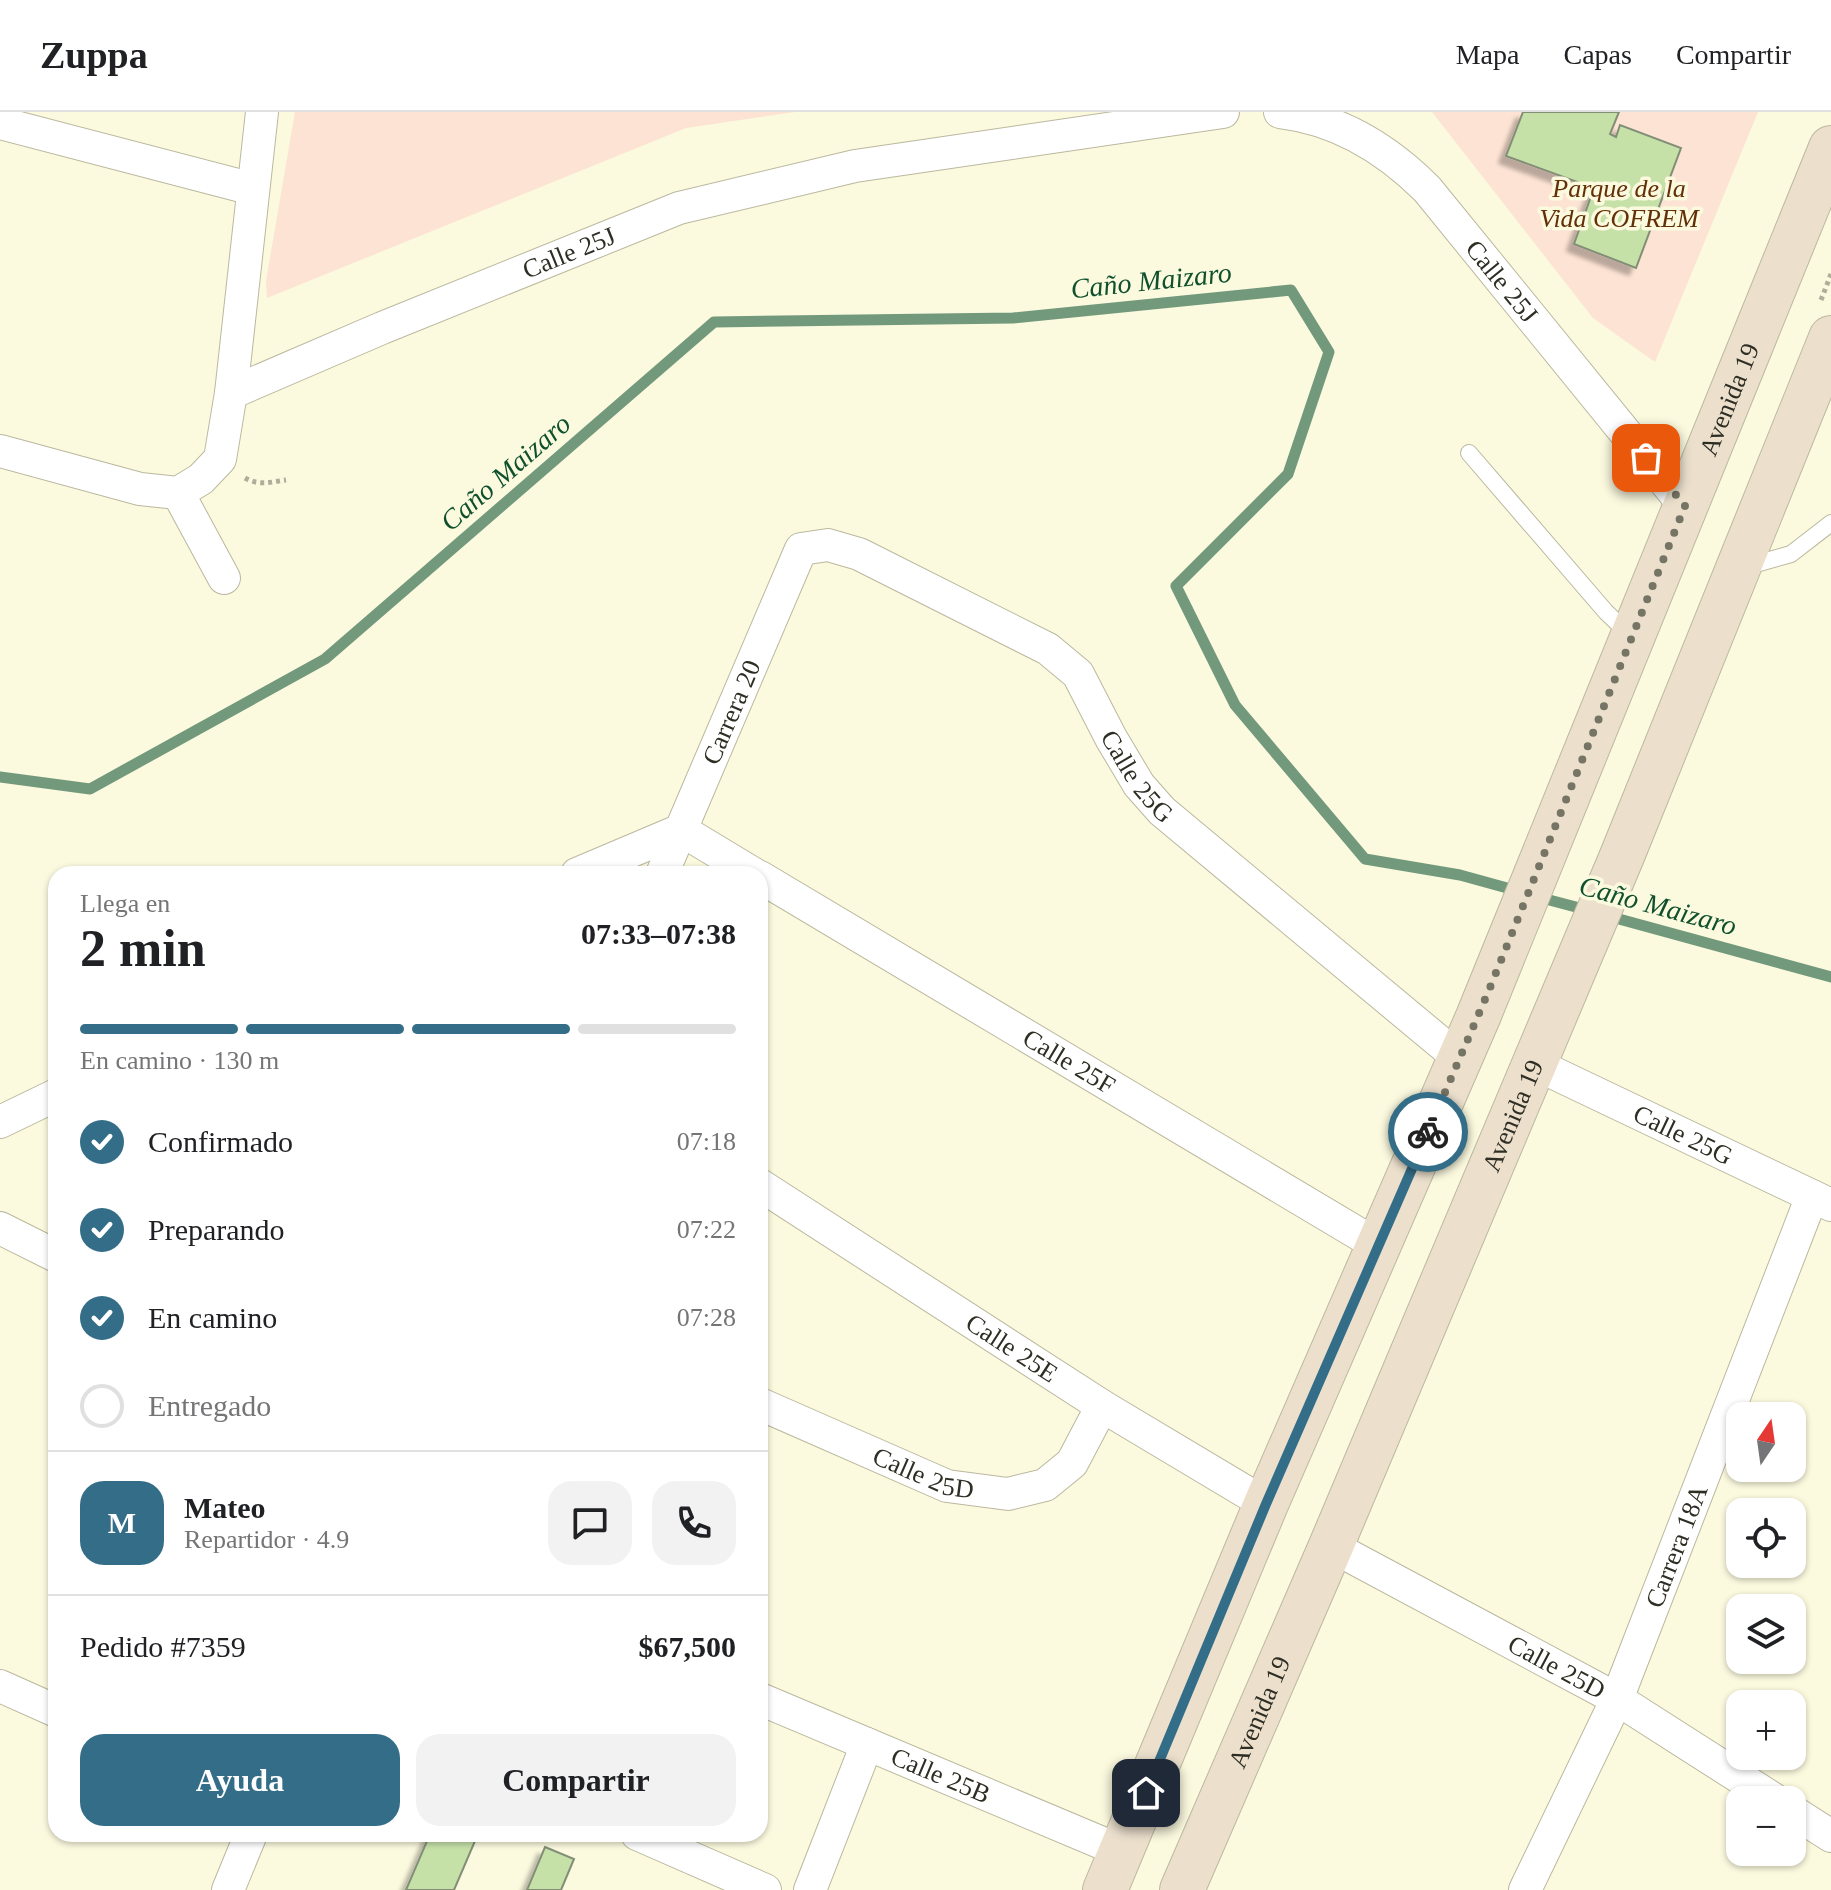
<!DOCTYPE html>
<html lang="es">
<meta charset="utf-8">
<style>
body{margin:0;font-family:"Times New Roman",serif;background:#f2f2f2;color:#202124;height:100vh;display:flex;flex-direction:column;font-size:30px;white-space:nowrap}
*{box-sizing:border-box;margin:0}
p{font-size:26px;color:#757577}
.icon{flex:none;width:44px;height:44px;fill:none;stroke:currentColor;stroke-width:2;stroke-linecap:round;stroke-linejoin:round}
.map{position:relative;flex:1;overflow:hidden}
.panel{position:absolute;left:48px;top:754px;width:720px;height:976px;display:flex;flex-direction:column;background:#fff;border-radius:24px;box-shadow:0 2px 6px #0004}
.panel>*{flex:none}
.needle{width:52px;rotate:13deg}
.fabs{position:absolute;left:1726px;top:1290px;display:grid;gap:16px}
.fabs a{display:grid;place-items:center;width:80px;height:80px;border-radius:16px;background:#fff;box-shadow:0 2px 6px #0004;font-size:40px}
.pin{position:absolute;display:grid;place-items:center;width:68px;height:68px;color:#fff;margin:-34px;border-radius:16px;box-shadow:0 4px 12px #0006}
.courier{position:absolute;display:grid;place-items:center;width:80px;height:80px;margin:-40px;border:6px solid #346d87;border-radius:50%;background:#fff;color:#222;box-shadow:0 2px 10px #0007}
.overview em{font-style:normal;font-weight:700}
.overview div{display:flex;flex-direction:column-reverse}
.overview{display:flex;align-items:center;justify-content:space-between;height:136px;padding:0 32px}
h1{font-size:52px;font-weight:700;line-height:60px}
.bar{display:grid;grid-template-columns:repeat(4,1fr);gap:12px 8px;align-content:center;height:96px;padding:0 32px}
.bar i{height:10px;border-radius:6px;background:#e0e0e0}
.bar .current{background:#346d87}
.bar p{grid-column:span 4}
.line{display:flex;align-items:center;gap:20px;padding:0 32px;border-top:2px solid #e0e0e0}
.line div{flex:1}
.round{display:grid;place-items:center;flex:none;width:84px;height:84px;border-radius:24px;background:#f2f2f2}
ol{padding:0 32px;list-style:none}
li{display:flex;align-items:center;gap:24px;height:88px}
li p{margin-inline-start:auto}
li .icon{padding:8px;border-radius:50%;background:#346d87;color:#fff;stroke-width:4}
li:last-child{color:#757577}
li i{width:44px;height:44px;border:4px solid #e0e0e0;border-radius:50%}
.action{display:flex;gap:16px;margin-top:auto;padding:16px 32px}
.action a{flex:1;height:92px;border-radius:24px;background:#346d87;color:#fff;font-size:32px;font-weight:700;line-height:92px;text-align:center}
.action a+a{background:#f2f2f2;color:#202124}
header{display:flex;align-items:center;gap:48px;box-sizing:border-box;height:112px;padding:0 40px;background:#fff;border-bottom:2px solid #e0e0e0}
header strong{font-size:38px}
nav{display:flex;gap:44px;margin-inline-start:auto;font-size:28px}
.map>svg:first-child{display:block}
</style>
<header>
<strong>Zuppa</strong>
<nav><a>Mapa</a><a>Capas</a><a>Compartir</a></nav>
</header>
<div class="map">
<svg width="1831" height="1778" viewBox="0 0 1831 1778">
<defs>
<filter id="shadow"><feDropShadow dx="-7" dy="7" stdDeviation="2" flood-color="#0004"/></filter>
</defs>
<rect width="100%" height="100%" fill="#fbf9de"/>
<g fill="#fde3d3">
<path d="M295,0H795L686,16L267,186L266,169Z"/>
<path d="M1432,0H1758L1655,250L1593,206Z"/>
</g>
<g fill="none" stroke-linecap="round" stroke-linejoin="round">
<g stroke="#72997b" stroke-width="11">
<path d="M0,665L90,677L325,547L714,210L1013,206L1291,178L1329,240L1288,362L1176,474L1235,593L1365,747L1460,763L1518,779"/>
<path d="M1538,785L1591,799"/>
<path d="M1608,804L1831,865"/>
</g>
</g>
<g fill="#c6e1a8" stroke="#838e77" stroke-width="2" filter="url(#shadow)">
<path d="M1523,0H1619L1610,22L1616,25L1620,13L1681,36L1636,156L1574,132L1594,76L1506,44Z"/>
<path d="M430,1722H478L454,1778H406Z"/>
<path d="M545,1735L574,1747L561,1778H527Z"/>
</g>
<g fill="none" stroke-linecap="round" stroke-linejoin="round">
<g stroke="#bbb89f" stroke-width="18">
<g id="service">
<path d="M1469,341L1606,500L1630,523"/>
<path d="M1745,455L1791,442L1831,411"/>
</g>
</g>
<g stroke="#bbb89f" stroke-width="34">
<g id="minor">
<path id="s1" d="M1280,0C1339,7 1386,36 1427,77L1685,394"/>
<path d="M0,11L253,77"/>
<path id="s2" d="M231,281L382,216L679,96L855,54L1223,0"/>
<path d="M0,339L140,377L178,381L201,367L220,347L231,281L262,0"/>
<path d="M178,381L224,466"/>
<path d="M577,762L681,718L754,762"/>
<path id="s3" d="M662,762L801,437L828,433L859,442L1048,537L1078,562L1111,626L1139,673L1162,699L1460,947"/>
<path id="s4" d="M760,765L1379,1134"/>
<path id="s5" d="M1535,952L1831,1093"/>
<path d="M0,1010L56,983"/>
<path id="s6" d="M760,1073L1102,1294L1266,1392"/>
<path d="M0,1116L56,1144"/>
<path id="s7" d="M760,1292L947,1374L1008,1382L1045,1373L1072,1351L1102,1294"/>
<path id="s8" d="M1331,1434L1617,1587L1775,1688"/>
<path d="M0,1574L56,1599"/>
<path id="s9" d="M760,1587L1121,1739"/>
<path d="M1792,1699L1831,1724"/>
<path d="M637,1722L765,1778"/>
<path d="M228,1778L251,1722"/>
<path d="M810,1778L867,1632"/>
<path id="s10" d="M1525,1778L1617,1587L1812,1084"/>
</g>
</g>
<g stroke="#bbb89f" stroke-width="46">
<g id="secondary">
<path id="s11" d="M1105,1778L1266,1392L1478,905L1831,36"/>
<path id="s12" d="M1182,1778L1331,1434L1622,744L1831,226"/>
</g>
</g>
<g stroke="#b0ae9a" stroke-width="5" stroke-dasharray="4 4" stroke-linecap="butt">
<path d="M1821,188L1831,162"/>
<path d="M245,366C259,374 271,370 286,368"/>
</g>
<use href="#service" stroke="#fff" stroke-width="16"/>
<use href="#minor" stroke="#fff" stroke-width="32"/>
<use href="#secondary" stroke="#ece0cd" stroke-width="44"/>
</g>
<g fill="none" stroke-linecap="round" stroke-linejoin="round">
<path stroke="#767565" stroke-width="8" stroke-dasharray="0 14.4" d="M1428,1020L1489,878L1685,394L1646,346"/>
<path stroke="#346d87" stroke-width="10" d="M1146,1681L1266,1392L1428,1020"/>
</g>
<g text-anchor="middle" stroke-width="7" stroke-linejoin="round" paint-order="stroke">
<g font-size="26" font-style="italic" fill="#622f06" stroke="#fbf9de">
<text x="1619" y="85">Parque de la<tspan x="1619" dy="30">Vida COFREM</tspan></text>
</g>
<g font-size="26" fill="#2f2e24" stroke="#fbf9de">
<text dy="9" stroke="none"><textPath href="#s2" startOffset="366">Calle 25J</textPath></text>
<text dy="9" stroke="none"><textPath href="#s1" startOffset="288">Calle 25J</textPath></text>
<text dy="9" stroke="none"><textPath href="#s11" startOffset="1616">Avenida 19</textPath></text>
<text dy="9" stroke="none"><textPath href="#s3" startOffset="176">Carrera 20</textPath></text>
<text dy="9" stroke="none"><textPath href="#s3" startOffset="782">Calle 25G</textPath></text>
<text dy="9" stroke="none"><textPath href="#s4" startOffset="360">Calle 25F</textPath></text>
<text dy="9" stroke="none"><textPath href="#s12" startOffset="842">Avenida 19</textPath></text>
<text dy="9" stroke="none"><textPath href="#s5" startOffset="164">Calle 25G</textPath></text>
<text dy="9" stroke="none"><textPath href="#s6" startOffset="300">Calle 25E</textPath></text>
<text dy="9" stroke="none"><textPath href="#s7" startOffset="178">Calle 25D</textPath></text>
<text dy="9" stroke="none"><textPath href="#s10" startOffset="376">Carrera 18A</textPath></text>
<text dy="9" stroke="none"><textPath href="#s8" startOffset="256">Calle 25D</textPath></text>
<text dy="9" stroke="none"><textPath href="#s12" startOffset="194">Avenida 19</textPath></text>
<text dy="9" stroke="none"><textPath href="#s9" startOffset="196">Calle 25B</textPath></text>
</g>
<g font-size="28" font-style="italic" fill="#0f512d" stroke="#fbf9de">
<text transform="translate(1151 168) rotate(-6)" y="10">Caño Maizaro</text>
<text transform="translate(505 360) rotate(-41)" y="10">Caño Maizaro</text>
<text transform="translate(1658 793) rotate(15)" y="10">Caño Maizaro</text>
</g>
</g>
</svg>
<div class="fabs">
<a><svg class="needle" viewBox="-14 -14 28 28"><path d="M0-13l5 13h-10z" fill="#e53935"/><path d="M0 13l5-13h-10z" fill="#757577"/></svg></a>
<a><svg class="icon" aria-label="locate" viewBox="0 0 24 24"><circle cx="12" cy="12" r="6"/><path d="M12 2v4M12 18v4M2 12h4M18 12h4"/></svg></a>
<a><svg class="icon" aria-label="layers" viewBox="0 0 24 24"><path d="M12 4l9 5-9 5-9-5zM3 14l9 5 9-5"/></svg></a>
<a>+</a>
<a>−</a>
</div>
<div class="pin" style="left:1646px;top:346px;background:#ea580c"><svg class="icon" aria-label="bag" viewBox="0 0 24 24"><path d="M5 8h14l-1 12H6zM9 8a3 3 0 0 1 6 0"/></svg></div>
<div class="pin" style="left:1146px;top:1681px;background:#1f2937"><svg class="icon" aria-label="home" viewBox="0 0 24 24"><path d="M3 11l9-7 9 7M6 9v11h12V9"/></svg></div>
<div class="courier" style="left:1428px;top:1020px"><svg class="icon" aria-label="bike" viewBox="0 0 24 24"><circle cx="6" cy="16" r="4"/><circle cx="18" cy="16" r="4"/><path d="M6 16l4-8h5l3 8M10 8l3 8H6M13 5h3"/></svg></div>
<section class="panel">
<div class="overview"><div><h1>2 min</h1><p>Llega en</p></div><em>07:33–07:38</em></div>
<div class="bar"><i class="current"></i><i class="current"></i><i class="current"></i><i></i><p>En camino · 130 m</p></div>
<ol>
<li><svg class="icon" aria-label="check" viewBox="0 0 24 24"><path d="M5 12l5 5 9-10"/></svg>Confirmado<p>07:18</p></li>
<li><svg class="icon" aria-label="check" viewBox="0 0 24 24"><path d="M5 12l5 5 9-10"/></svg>Preparando<p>07:22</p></li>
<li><svg class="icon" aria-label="check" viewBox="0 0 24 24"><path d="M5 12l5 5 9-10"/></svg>En camino<p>07:28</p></li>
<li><i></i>Entregado</li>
</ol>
<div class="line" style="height:144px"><b class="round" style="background:#346d87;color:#fff">M</b><div><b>Mateo</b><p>Repartidor · 4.9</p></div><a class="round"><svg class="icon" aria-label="chat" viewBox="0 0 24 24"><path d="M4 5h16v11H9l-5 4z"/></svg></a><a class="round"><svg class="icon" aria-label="phone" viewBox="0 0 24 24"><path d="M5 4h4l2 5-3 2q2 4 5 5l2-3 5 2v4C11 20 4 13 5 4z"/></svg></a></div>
<div class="line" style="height:104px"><div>Pedido #7359</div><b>$67,500</b></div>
<div class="action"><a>Ayuda</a><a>Compartir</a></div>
</section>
</div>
